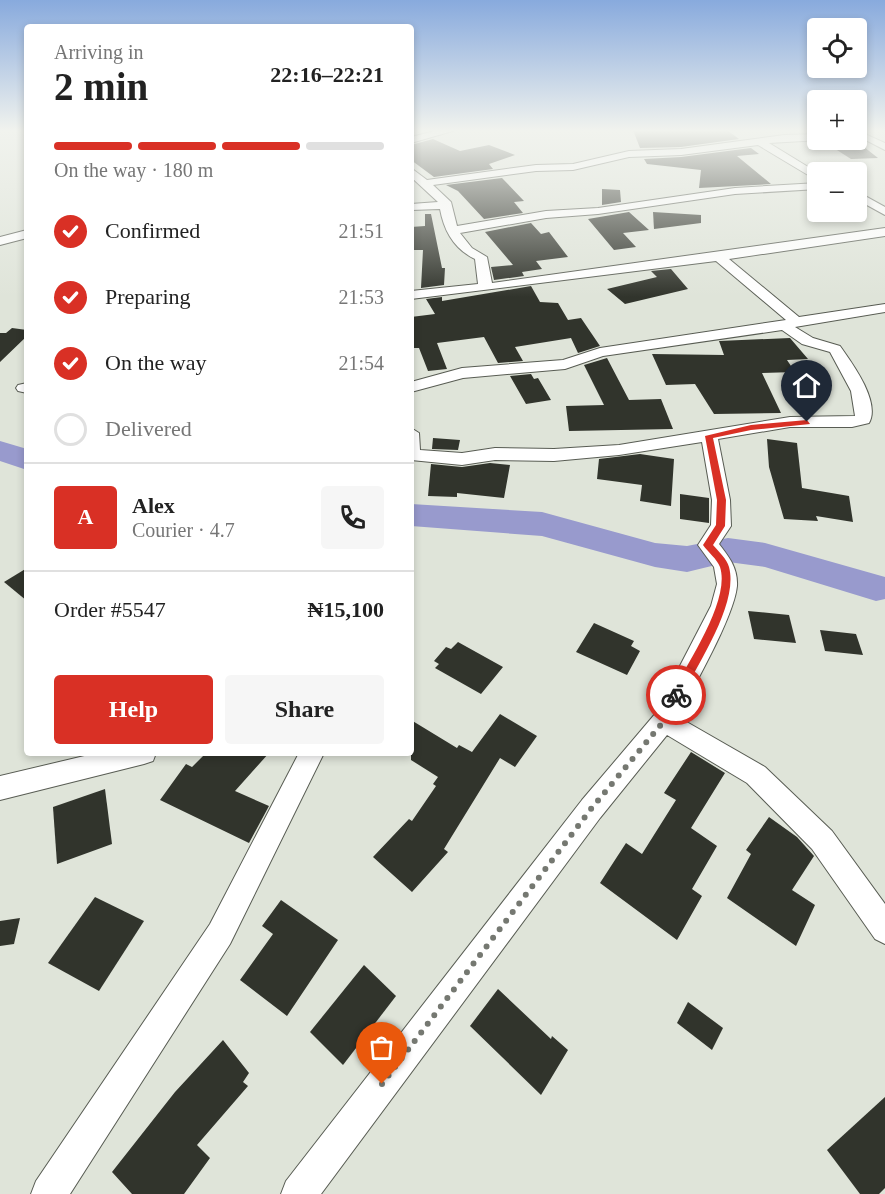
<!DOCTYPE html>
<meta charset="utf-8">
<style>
body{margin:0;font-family:Georgia,serif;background:#f6f6f6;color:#222;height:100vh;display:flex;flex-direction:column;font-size:22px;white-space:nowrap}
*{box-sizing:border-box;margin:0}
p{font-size:20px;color:#767676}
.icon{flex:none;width:33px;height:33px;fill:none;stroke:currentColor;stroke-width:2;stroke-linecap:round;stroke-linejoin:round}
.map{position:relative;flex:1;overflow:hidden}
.side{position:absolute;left:24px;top:24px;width:390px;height:732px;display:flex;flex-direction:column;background:#fff;border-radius:6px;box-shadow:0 3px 9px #0003}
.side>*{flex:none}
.fabs{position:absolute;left:807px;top:18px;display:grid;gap:12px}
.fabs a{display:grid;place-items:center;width:60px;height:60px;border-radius:6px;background:#fff;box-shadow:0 3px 9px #0003;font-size:30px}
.pin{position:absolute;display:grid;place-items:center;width:51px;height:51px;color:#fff;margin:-62px -26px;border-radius:50% 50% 50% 0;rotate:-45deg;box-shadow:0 0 6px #0007}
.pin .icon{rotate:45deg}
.courier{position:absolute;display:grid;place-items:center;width:60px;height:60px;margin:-30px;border:4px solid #d93025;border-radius:50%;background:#fff;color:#222;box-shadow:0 2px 8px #0007}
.summary em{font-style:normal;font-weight:600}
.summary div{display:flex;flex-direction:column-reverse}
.summary{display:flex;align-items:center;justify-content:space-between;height:102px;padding:0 30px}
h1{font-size:39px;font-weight:600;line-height:45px}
.bar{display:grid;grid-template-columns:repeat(4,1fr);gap:9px 6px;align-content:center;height:72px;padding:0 30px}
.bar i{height:8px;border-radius:4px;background:#e0e0e0}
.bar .selected{background:#d93025}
.bar p{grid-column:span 4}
.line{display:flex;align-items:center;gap:15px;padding:0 30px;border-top:2px solid #e0e0e0}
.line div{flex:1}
.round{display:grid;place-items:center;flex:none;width:63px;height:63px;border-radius:6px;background:#f6f6f6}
ol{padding:0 30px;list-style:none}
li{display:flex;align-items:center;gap:18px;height:66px}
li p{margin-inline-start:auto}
li .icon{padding:6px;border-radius:50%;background:#d93025;color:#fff;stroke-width:4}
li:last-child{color:#767676}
li i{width:33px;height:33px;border:3px solid #e0e0e0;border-radius:50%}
.button{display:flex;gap:12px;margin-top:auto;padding:12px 30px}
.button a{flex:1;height:69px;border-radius:6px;background:#d93025;color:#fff;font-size:24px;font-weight:600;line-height:69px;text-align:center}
.button a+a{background:#f6f6f6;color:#222}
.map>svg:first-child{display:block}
</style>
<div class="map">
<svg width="885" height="1194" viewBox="0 0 885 1194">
<rect width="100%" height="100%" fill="#dfe4d9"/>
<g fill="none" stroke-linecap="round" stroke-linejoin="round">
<g fill="#989acd" fill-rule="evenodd">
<path d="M0,441L27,449V470L0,461Z"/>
<path d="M411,504L542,512L655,543L687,546L728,538L765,543L885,577V599L876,601L765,567L728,562L687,572L655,567L542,536L411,526Z"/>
</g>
</g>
<g fill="#31342c">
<path d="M633,130H727L739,139L681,147L640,148Z"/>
<path d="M433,139L460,151L489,145L515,155L489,164L493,169L434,177L411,160V145Z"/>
<path d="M859,143L878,158L851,159L829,145Z"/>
<path d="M751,148L759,154L737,156L771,184L699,188L701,170L647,164L644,159L681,157Z"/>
<path d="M502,178L524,201L514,202L523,213L484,219L458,191L446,185Z"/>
<path d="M602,189L620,190L621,202L602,205Z"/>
<path d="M629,212L649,230L623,233L636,247L614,250L588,219Z"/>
<path d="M653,212L701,215V223L654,229Z"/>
<path d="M425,214H431L442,268H445L444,285L421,288L423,250H411V227L425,226Z"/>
<path d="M531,223L541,234L549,232L568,257L536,261L542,269L522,272L524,276L494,280L491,267L513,265L485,232Z"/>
<path d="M671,269L688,289L625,304L607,289L657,277L651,271Z"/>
<path d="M531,286L540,302L558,303L568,320L581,318L600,346L578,353L571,338L515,347L523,361L498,363L484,337L437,343L447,369L428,371L419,348H411V317L435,314L426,299L442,297V301Z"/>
<path d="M12,328L27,330V336L0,362V333H6Z"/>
<path d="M790,338L808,359L787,360L795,372L762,373L781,413L714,414L695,384L666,385L652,354L724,355L719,341Z"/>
<path d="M607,358L629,400L661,399L673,429L569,431L566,406L604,405L584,365Z"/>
<path d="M531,374L534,379L538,378L551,400L526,404L510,376Z"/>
<path d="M433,438L460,440L458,450L432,449Z"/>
<path d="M767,439L797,443L802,488L849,496L853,522L816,516L818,521L784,519L769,467Z"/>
<path d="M640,454L674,459L671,506L640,501L642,485L597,479L599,459Z"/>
<path d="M490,463L510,465L504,498L457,493V497L428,496L431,464L462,467Z"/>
<path d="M680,494L709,498V523L680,519Z"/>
<path d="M27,568V601L4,582Z"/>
<path d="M748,611L789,615L796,643L754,639Z"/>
<path d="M594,623L634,641L631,646L640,651L627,675L576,652Z"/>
<path d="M820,630L856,634L863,655L825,651Z"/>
<path d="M458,642L503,667L481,694L435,668L439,664L434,661L446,647L451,649Z"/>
<path d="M500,714L537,736L515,767L500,758L444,849L448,852L412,892L373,857L409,819L412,821L436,786L433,784L438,777L411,760V720L457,748L459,745L472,752Z"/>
<path d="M691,752L725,773L691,828L717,846L692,889L702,896L677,940L600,883L626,843L642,854L676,800L664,793Z"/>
<path d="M206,753H269L235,791L269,806L249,843L160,800L186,764L192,767Z"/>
<path d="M105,789L112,844L57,864L53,807Z"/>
<path d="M769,817L797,837L814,856L792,890L815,905L796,946L727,898L751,854L746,850Z"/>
<path d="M95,897L144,921L99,991L48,963Z"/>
<path d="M281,900L338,940L287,1016L240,980L273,934L262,926Z"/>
<path d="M20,918L14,944L0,946V921Z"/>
<path d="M364,965L396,996L343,1065L310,1032Z"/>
<path d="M498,989L551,1039L552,1036L568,1050L541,1095L470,1026Z"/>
<path d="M688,1002L723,1028L712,1050L677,1023Z"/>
<path d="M223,1040L249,1073L243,1082L248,1086L197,1145L210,1158L184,1194H132L112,1172L175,1092Z"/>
<path d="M885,1097V1188L879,1194H860L827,1150Z"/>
</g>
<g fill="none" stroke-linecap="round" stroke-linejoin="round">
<g stroke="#585c53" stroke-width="2">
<g id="minor">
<path d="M439,130H456L411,143V137Z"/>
<path d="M856,130L885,143V150L856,135Z"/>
<path d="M818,134L820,140L769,143L818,173V181L758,145L681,155L629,157L573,170L536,171L433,185L451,202L457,226L546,211L598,208L735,188L818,183V189L735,194L598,214L546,218L460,233L472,248L487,257L492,283L885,228V236L729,259L799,317L885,304V312L795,327L813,338L840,346C852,363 881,402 869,423L852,427H790L718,439L730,500L731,526L719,544C729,557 738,568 737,586C734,617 694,685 678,717L765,767L832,831L885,904V944L875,939L812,849L747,783L667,735L600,818L321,1194H281L286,1181L582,800L655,714L711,606L717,584L714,567L698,545L711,525L712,500L702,442L619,455L554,461L495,460L462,465L411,460V428L419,433L420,450L462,453L495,448L554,449L619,445L790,417L855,416L851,391L830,352L802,344L782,330L603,356L565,369L463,378L411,392V382L462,368L563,360L600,348L786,320L716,261L411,299V291L478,284L475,259C454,249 444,231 440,209L411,210V204L438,202L411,177V168L427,180L536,165L573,164L629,151L681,149L784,135Z"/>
<path d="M856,191L885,207V215L856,199Z"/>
<path d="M27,230V238L0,245V237Z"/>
<path d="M27,383V393L18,391L16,388L18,385Z"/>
<path d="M97,753H156L153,761L144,764L0,800V776Z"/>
<path d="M299,753H324L230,944L70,1194H31L36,1181L210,924Z"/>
</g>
</g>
<use href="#minor" fill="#fff" fill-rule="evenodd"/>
</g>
<linearGradient id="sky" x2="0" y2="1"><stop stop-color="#8ad"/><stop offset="0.44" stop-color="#f1f3ee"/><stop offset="1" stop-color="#f1f3ee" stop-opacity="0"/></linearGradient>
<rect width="885" height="297" fill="url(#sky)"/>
<path fill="#d93025" d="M807,420L810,424L751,430L713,438L726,500L725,526L713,545C718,551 727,559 729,567C739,604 697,665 680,699H673L671,695C686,665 731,601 720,567C717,559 708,552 703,545L716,525L717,500L705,436L751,425Z"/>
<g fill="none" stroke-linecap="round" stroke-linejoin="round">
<path stroke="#757871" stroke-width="6" stroke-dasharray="0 10.8" d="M382,1084L591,809L664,721L676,695"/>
</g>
</svg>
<div class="fabs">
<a><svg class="icon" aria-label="locate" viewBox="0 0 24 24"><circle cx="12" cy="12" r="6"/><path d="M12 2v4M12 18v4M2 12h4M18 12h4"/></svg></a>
<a>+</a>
<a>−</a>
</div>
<div class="pin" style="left:382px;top:1084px;background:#ea580c"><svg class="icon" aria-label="bag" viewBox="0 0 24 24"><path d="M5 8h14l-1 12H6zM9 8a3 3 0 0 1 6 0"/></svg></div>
<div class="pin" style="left:807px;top:422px;background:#1f2937"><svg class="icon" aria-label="home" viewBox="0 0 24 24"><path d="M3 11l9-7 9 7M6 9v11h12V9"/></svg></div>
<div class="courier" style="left:676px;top:695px"><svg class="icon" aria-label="bike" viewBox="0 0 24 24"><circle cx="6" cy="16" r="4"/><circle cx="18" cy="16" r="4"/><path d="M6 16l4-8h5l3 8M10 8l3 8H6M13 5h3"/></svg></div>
<section class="side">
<div class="summary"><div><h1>2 min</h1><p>Arriving in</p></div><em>22:16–22:21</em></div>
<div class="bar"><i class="selected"></i><i class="selected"></i><i class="selected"></i><i></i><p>On the way · 180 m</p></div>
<ol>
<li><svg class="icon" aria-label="check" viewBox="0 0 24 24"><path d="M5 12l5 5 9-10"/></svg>Confirmed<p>21:51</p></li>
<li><svg class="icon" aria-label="check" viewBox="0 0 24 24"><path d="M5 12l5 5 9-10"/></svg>Preparing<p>21:53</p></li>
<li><svg class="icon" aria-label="check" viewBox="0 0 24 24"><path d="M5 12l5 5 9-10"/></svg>On the way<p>21:54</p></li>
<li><i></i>Delivered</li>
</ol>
<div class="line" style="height:108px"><b class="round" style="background:#d93025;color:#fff">A</b><div><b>Alex</b><p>Courier · 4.7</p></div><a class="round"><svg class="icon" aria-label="phone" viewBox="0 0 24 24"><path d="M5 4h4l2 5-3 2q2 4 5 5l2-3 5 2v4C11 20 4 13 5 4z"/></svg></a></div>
<div class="line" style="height:78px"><div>Order #5547</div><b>₦15,100</b></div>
<div class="button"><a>Help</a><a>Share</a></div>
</section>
</div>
